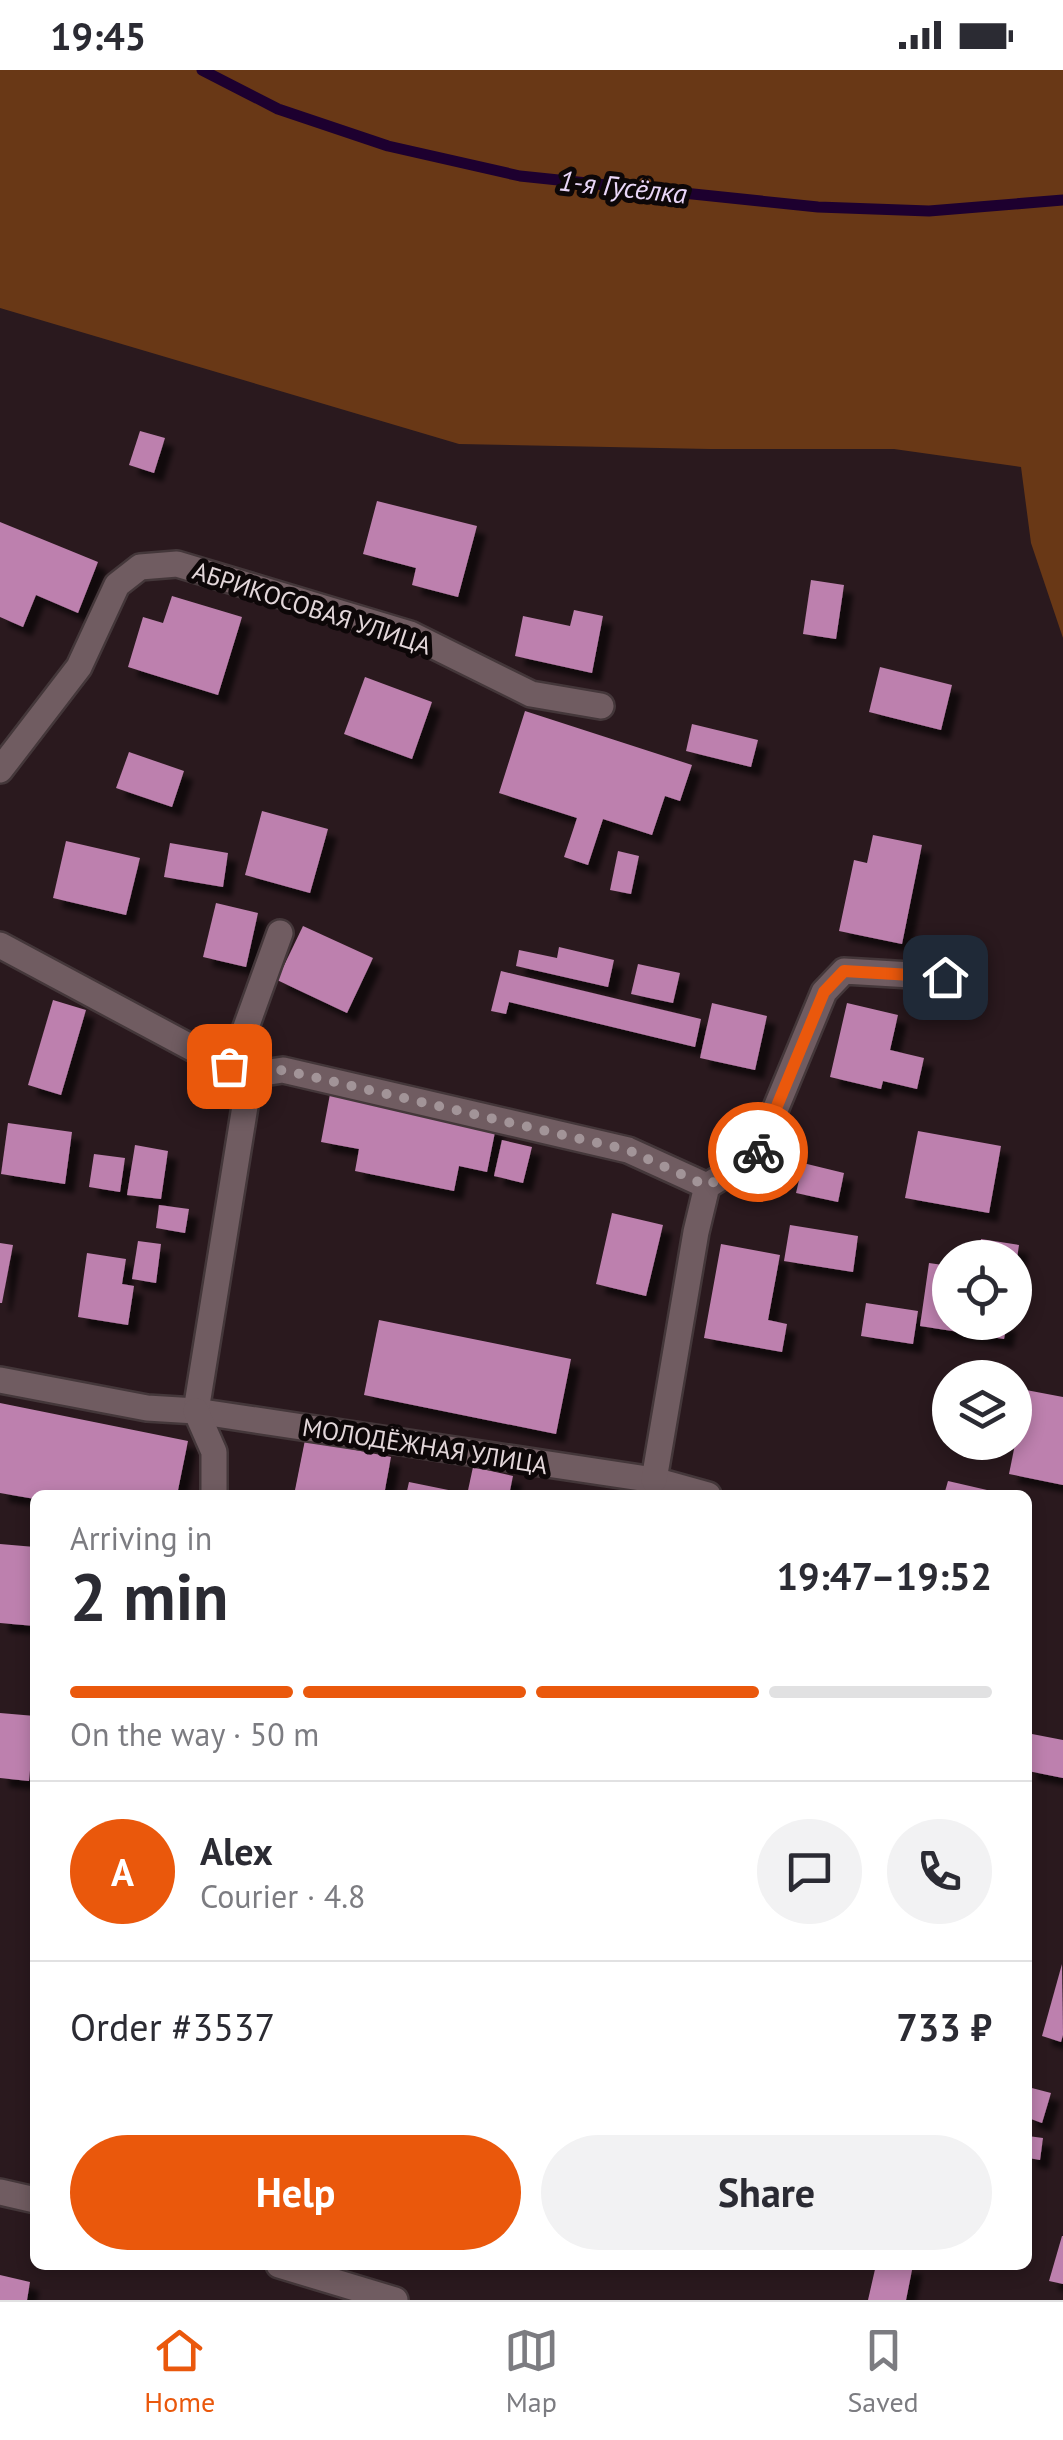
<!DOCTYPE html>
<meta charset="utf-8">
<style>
body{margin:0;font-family:"PT Sans",sans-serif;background:#f2f2f3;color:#2b2b33;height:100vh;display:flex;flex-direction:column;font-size:38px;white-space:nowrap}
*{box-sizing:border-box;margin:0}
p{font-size:32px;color:#7c7c81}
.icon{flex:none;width:55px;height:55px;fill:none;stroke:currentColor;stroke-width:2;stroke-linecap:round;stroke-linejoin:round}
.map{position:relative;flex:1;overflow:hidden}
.sheet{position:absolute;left:30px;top:1420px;width:1002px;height:780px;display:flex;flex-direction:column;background:#fff;border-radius:15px;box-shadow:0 5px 15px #0003}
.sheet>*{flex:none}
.fabs{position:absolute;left:932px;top:1170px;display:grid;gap:20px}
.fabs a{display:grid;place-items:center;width:100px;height:100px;border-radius:50%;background:#fff;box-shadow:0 5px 15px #0003;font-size:50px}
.pin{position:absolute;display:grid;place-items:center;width:85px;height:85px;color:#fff;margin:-42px;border-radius:20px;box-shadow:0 5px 15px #0006}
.courier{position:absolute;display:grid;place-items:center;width:100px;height:100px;margin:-50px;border:8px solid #ea580c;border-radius:50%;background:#fff;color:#222;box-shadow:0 2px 12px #0007}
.headline em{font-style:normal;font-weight:700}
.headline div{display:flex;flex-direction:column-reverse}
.headline{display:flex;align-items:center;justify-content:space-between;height:170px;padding:0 40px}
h1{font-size:65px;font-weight:700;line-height:75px}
.bar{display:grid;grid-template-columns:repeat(4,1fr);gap:15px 10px;align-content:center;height:120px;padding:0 40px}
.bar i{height:12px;border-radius:8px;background:#e1e1e2}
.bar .current{background:#ea580c}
.bar p{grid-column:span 4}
.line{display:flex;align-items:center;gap:25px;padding:0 40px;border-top:2px solid #e1e1e2}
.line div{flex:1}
.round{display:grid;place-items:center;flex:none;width:105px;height:105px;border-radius:52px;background:#f2f2f3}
.primary-button{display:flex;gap:20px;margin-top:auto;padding:20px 40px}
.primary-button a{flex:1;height:115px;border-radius:60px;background:#ea580c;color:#fff;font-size:40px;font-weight:700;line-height:115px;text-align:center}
.primary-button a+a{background:#f2f2f3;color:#2b2b33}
.status{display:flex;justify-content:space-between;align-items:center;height:70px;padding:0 50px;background:#fff;direction:ltr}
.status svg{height:28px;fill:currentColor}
.tabs{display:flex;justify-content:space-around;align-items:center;height:140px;border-top:2px solid #e1e1e2;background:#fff;font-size:28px;color:#7c7c81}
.tabs a{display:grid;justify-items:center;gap:5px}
.tabs .current{color:#ea580c}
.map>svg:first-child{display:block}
</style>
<div class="status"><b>19:45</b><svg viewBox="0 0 49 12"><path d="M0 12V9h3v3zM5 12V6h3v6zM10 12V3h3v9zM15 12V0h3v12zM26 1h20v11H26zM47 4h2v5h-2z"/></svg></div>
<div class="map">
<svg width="1063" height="2230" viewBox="0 0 1063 2230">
<defs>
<filter id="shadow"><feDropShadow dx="9" dy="9" stdDeviation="2.5" flood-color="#0009"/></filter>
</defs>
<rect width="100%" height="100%" fill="#2a191e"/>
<path fill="#693816" d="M0,0H1063V568L1031,473L1021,397L894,379H710L459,374L0,238Z"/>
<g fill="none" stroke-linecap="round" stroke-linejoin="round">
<path stroke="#1d002f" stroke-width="11" d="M202,0L278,39L388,76L520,106L818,137L929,141L1063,130"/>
</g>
<g fill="#bd80ae" filter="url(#shadow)">
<path d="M140,361L165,368L154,403L129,395Z"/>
<path d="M377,431L477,456L458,527L412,515L416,498L363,484Z"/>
<path d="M0,452L98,492L78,543L36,525L23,557L0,547Z"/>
<path d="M811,510L844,515L836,569L803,564Z"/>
<path d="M172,526L242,547L218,625L128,597L143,547L163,553Z"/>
<path d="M574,540L603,546L592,603L515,586L523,546L570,556Z"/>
<path d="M880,597L952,615L941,660L869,642Z"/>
<path d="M365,607L432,632L412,689L344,664Z"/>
<path d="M525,641L692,695L680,731L665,726L652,765L603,749L588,795L564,787L577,748L499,723Z"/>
<path d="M692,654L758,670L751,697L686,681Z"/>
<path d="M129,682L184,701L172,737L116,718Z"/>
<path d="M262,741L328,759L310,823L245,805Z"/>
<path d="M873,765L922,775L902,874L839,861L854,790L867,793Z"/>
<path d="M66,771L140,788L126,845L53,828Z"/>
<path d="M170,773L228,783L223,817L164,807Z"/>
<path d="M618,781L639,786L631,824L610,820Z"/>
<path d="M216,833L258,843L246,897L203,887Z"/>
<path d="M303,856L373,888L347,943L277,910Z"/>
<path d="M559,877L614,890L608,917L516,896L519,880L557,888Z"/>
<path d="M638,894L680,903L673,933L631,924Z"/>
<path d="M501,901L701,949L695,977L509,932L506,944L491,941Z"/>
<path d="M53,930L86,940L61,1025L28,1015Z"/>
<path d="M712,933L767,946L755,1000L700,988Z"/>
<path d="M847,933L898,945L890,980L924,988L917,1019L883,1011L881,1019L830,1007Z"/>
<path d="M330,1024L496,1057L487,1102L459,1096L454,1121L355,1101L359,1079L321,1072Z"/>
<path d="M8,1053L72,1062L65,1114L1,1104Z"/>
<path d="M918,1061L1001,1076L989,1143L905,1128Z"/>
<path d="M502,1070L532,1077L523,1113L494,1106Z"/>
<path d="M135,1075L168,1081L161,1129L127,1125Z"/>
<path d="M94,1084L125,1088L120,1122L89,1117Z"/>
<path d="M803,1093L844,1103L838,1132L796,1123Z"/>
<path d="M159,1135L189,1139L185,1163L156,1158Z"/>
<path d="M612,1143L663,1155L646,1226L596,1214Z"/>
<path d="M790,1155L858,1166L853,1202L784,1191Z"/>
<path d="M981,1169L1019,1175L1017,1188H978Z"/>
<path d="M138,1171L161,1174L156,1213L132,1209Z"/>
<path d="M0,1173L13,1175L2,1233H0Z"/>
<path d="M721,1174L780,1185L768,1250L787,1254L782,1282L704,1268Z"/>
<path d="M87,1183L126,1189L122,1214L134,1216L128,1255L78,1247Z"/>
<path d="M929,1193L950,1196V1252H1007L1004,1269L920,1256Z"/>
<path d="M866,1233L918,1241L913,1274L861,1266Z"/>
<path d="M379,1250L571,1289L556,1364L364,1325Z"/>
<path d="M1026,1320L1063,1327V1415L1009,1404Z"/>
<path d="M0,1333L188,1371L177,1425H35V1429L0,1423Z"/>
<path d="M305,1370L391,1387L384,1425H294Z"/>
<path d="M473,1397L513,1406L509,1425H467Z"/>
<path d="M948,1411L987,1420L986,1425H944Z"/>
<path d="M409,1412L463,1423V1425H406Z"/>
<path d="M0,1474L35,1477V1556L0,1553Z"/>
<path d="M0,1643L35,1646L29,1711L0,1708Z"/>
<path d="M1032,1664L1063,1670V1708L1028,1701Z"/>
<path d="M1062,1894L1063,1965L1061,1972L1042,1966Z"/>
<path d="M1028,2017L1051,2023L1042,2053L1028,2048Z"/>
<path d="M1028,2066L1043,2068L1040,2090L1028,2088Z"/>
<path d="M1062,2166H1063V2214L1049,2211Z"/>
<path d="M876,2195H913L906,2230H868Z"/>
<path d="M0,2205L30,2212L27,2230H0Z"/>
</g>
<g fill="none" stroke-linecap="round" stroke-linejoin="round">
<g stroke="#44373a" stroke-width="30">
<g id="minor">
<path d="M0,700L79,597L117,515L140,497L177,494L410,564L531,624L601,636"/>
<path d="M0,875L207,986L250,1005L283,1000L628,1080L707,1116"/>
<path d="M0,1310L147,1338L196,1341L654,1410L708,1425"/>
<path d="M196,1341L250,1005L241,971L280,863"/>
<path d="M196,1341L214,1382V1425"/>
<path d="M654,1410L696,1162L707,1116L756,1086L824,922L844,901L945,907"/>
<path d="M0,2122L35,2130"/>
<path d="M279,2195L395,2230"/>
</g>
</g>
<use href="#minor" stroke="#705c61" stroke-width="25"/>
</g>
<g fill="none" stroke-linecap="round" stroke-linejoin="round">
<path stroke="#a29498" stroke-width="10" stroke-dasharray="0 18" d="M229,996L250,1004L283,1000L628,1080L707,1116L756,1086L758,1082"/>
<path stroke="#ea580c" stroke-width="12" d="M758,1082L824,922L844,901L945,907"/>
</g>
<g text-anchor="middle" stroke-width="10" stroke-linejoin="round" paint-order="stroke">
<g font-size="25" fill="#e3d7da" stroke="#0d0708">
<text transform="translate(312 538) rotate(18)" y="9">АБРИКОСОВАЯ УЛИЦА</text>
<text transform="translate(425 1376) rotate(9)" y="9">МОЛОДЁЖНАЯ УЛИЦА</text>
</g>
<g font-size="28" font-style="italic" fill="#e9d6f8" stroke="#0d0708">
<text transform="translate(623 117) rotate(6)" y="10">1-я Гусёлка</text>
</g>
</g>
</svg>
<div class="fabs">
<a><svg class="icon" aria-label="locate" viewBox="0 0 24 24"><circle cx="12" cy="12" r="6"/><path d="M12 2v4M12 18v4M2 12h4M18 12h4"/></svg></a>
<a><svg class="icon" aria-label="layers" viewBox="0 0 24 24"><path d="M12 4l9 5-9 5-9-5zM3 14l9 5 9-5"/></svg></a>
</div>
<div class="pin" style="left:229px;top:996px;background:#ea580c"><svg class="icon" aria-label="bag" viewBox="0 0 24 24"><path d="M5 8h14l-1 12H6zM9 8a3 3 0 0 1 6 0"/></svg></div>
<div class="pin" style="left:945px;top:907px;background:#1f2937"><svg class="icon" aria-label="home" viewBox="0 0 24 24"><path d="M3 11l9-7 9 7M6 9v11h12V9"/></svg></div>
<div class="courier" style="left:758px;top:1082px"><svg class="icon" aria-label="bike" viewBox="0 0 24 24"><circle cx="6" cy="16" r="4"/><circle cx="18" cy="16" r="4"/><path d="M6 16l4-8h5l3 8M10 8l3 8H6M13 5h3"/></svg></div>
<section class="sheet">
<div class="headline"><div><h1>2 min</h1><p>Arriving in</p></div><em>19:47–19:52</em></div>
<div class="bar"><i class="current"></i><i class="current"></i><i class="current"></i><i></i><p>On the way · 50 m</p></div>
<div class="line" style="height:180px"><b class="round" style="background:#ea580c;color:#fff">A</b><div><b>Alex</b><p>Courier · 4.8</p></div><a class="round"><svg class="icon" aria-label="chat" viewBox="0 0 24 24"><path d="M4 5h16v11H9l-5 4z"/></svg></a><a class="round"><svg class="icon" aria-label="phone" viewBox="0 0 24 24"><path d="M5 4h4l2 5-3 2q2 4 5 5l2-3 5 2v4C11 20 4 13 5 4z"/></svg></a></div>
<div class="line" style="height:130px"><div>Order #3537</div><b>733 ₽</b></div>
<div class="primary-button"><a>Help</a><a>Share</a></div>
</section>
</div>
<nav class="tabs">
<a class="current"><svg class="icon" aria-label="home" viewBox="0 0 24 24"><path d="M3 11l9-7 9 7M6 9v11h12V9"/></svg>Home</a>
<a><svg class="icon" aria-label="map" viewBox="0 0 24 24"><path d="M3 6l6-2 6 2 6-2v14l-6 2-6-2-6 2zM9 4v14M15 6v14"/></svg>Map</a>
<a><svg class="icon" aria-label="saved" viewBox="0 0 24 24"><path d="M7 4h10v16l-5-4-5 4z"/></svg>Saved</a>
</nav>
